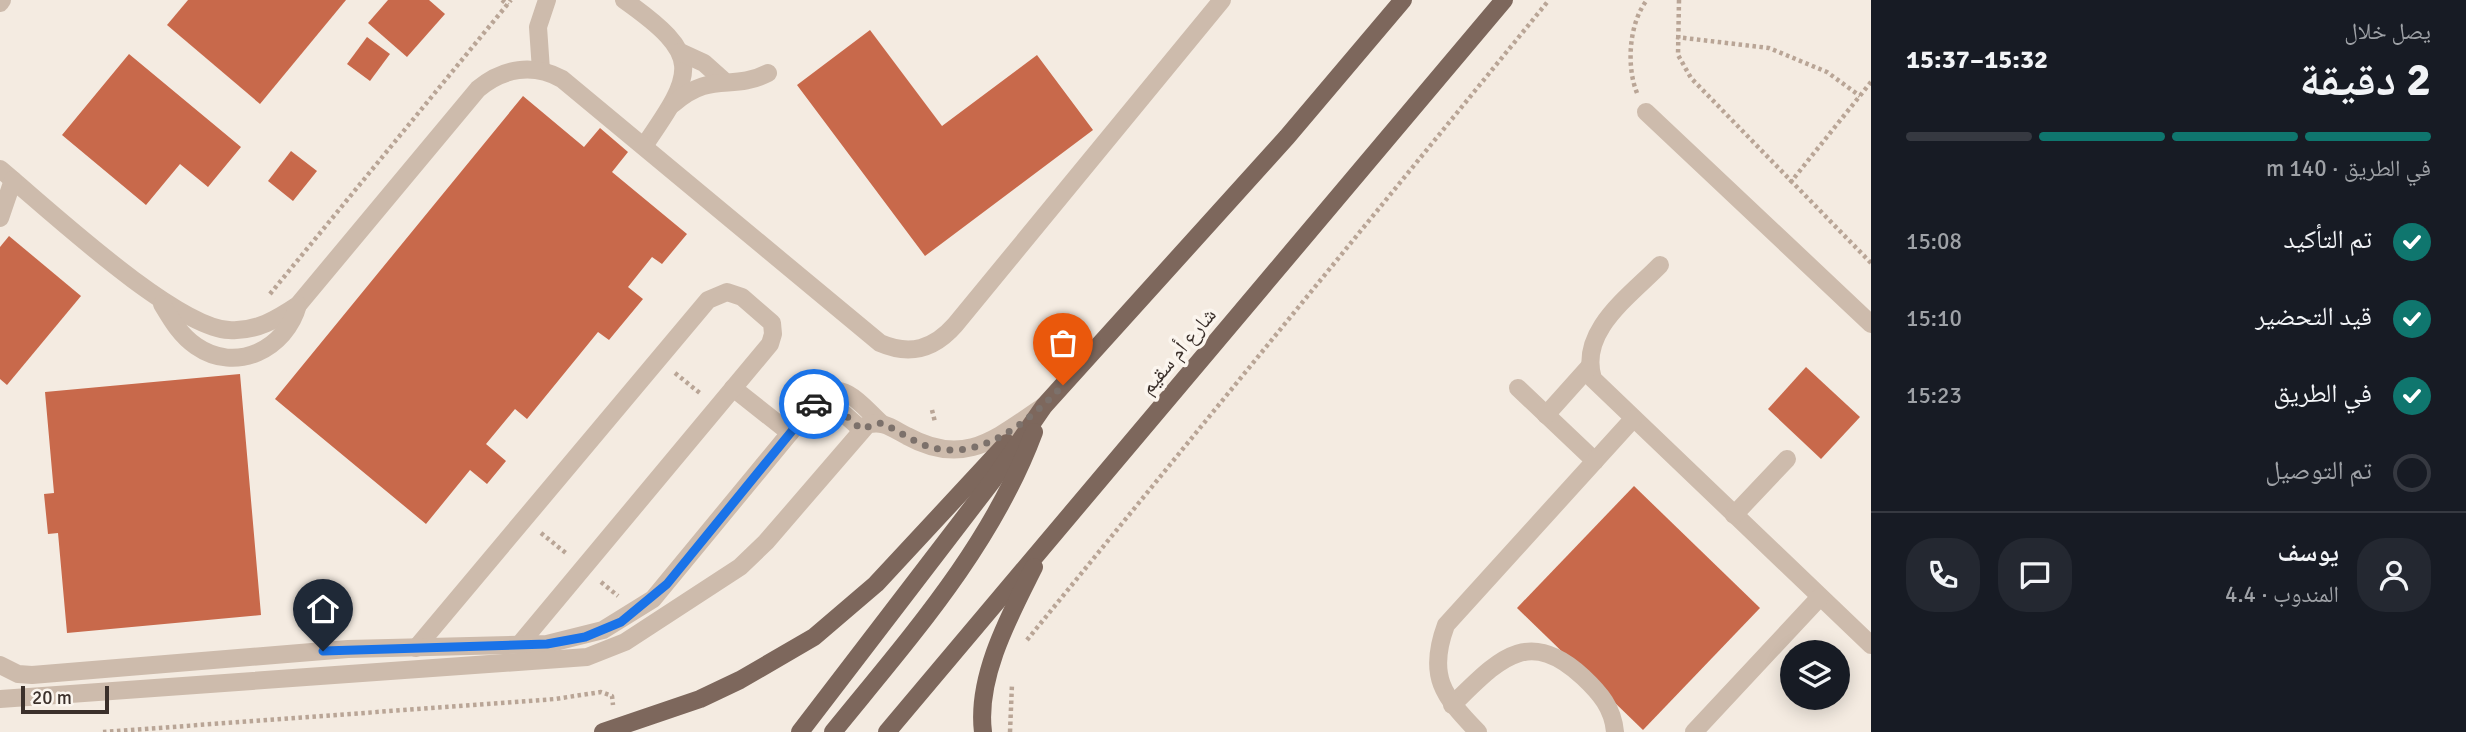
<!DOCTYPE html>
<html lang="ar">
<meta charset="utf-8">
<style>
body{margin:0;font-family:Signika,"Noto Naskh Arabic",sans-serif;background:#242831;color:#f1f3f6;direction:rtl;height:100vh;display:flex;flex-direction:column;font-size:26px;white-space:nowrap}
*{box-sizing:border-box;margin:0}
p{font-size:23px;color:#9ea1a6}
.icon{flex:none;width:38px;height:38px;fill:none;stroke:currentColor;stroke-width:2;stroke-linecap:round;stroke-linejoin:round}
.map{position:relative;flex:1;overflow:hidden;direction:ltr}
.side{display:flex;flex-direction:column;background:#171b24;width:595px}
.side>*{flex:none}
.fabs{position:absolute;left:1780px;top:640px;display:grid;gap:14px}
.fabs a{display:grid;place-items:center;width:70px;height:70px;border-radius:50%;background:#171b24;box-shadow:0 4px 18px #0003;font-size:35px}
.scale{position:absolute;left:21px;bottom:18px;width:88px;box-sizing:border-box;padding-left:7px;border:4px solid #3b302b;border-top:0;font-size:19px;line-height:24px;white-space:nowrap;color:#3b302b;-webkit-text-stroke:5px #fbf5ee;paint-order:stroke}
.pin{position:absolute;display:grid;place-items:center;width:60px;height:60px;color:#fff;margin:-72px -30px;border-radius:50% 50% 50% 0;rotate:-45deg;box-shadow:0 0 7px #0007}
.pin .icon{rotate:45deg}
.courier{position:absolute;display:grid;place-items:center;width:70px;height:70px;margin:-35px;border:5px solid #1a73e8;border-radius:50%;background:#fff;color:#222;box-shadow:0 2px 9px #0007}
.overview em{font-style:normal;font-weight:700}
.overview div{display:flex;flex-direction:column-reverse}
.overview{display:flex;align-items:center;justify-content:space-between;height:119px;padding:0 35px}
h1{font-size:46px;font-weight:700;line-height:52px}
.bar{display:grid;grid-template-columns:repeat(4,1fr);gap:10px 7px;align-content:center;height:84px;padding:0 35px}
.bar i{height:9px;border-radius:5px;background:#363941}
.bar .current{background:#0f766e}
.bar p{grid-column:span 4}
.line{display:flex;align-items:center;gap:18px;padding:0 35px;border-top:2px solid #363941}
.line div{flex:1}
.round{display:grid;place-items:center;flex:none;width:74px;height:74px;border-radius:28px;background:#242831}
ol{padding:0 35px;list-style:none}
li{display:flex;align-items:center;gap:21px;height:77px}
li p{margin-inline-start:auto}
li .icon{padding:7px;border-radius:50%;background:#0f766e;color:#fff;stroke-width:4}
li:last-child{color:#9ea1a6}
li i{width:38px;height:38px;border:4px solid #363941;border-radius:50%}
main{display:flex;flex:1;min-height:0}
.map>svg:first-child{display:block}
</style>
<main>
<section class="side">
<div class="overview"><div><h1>2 دقيقة</h1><p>يصل خلال</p></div><em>15:32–15:37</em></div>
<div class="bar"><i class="current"></i><i class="current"></i><i class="current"></i><i></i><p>في الطريق · 140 m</p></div>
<ol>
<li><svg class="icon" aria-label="check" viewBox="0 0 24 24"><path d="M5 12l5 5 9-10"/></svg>تم التأكيد<p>15:08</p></li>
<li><svg class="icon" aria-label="check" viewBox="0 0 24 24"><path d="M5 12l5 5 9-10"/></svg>قيد التحضير<p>15:10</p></li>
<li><svg class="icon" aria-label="check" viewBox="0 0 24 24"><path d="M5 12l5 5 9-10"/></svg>في الطريق<p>15:23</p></li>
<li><i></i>تم التوصيل</li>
</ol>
<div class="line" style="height:126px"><a class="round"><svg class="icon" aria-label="person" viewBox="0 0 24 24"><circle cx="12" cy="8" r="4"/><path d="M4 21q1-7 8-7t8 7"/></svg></a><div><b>يوسف</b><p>المندوب · 4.4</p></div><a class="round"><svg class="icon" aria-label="chat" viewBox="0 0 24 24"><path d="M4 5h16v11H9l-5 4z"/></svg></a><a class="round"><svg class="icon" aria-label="phone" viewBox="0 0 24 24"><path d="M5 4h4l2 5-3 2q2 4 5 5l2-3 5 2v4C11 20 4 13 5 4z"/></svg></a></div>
</section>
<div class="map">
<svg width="1871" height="732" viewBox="0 0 1871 732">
<rect width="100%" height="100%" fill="#f4ebe1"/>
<g fill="#c8694b">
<path d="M188,0H346L260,104L167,25Z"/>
<path d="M388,0H429L445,14L407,57L368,23Z"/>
<path d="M870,30L942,126L1037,55L1093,130L925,256L797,85Z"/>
<path d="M367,37L390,54L370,81L347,64Z"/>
<path d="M129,54L241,147L208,187L180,164L146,205L62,135Z"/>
<path d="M523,96L584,147L600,128L628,152L612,172L687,234L662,264L652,257L628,287L643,299L609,340L598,332L527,419L515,409L486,444L506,461L487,484L470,470L426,524L275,399Z"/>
<path d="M291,151L317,171L293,201L268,181Z"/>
<path d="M9,236L81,296L7,385L0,379V247Z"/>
<path d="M1806,367L1860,417L1821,459L1768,409Z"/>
<path d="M240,374L261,615L67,633L58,533L48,534L44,494L54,493L45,392Z"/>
<path d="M1634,486L1760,608L1643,730L1517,608Z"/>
</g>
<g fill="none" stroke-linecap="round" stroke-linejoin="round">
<g stroke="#b9a596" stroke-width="4.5" stroke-dasharray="3.5 3.5" stroke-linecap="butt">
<path d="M502,0L508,5"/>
<path d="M1679,0L1678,55L1691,78L1871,263"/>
<path d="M1676,37L1769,48L1827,72L1860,96"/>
<path d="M1637,93C1626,66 1629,23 1647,0"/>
<path d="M1790,183L1871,82"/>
<path d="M270,294L511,0"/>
<path d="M675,373L701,394"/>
<path d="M932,410L935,422"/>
<path d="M541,533L567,554"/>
<path d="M601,582L618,596"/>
<path d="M1027,640L1549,0"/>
<path d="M103,732L555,699L601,692L612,696L613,705"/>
<path d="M1010,732L1012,684"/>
</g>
<g stroke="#cdbbac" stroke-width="18">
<path d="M624,0C703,56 696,71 644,146"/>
<path d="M0,3L2,0"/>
<path d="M680,52L704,63L723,80"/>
<path d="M541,70L538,27L547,0"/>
<path d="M673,104C712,70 731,92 768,73"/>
<path d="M1646,112L1871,324"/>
<path d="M0,169C47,208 174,327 229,330C256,332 277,319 298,305L478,89C503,68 533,63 562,79L880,343C910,356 934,349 955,325L1222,0"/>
<path d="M0,218L13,180"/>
<path d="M1660,265C1630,296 1578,331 1593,379L1871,645"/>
<path d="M162,304C171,319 180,335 196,346C236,374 286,349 298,305"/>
<path d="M733,388L790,433"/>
<path d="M1518,388L1595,461"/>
<path d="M815,402L836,407L861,429"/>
<path d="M1546,415L1589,367"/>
<path d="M1734,515L1787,459"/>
<path d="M416,648L708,300L727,292L742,297L772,323L773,334L770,344L519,645"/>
<path d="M0,665L18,674L32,675L348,649L547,644L603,630L653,599L822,394C846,381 864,408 881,423"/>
<path d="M0,699L587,657L625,642L740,567L766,542L867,425C883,420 893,429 907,436C965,468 996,438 1044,406"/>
<path d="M1452,705C1496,663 1526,624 1583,677C1600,693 1613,708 1615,732"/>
<path d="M1478,732C1443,696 1427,676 1446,625L1633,419"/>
<path d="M1694,732L1820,597"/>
</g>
<g stroke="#7d675c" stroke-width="18">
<path d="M603,732L700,699L740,680L814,637L876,584L1007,443"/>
<path d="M800,732L993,480L1044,406L1287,137L1403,0"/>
<path d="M833,732C910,637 991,547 1034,432"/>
<path d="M887,732L1504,0"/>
<path d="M983,732C976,677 1010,615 1034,567"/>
</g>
</g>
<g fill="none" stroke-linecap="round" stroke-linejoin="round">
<path stroke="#7c716b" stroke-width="7" stroke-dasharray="0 12.6" d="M814,404L836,407L861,429L881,423C898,430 913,442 930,447C981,462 1031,420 1063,385"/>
<path stroke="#1a73e8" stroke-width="9" d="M323,651L547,644L585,637L621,622L667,584L814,404"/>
</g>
<g text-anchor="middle" stroke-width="7" stroke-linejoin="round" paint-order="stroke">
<g font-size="21" fill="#3b302b" stroke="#fbf5ee">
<text transform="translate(1178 351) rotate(-50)" y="7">شارع أم سقيم</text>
</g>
</g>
</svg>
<div class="fabs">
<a><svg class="icon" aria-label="layers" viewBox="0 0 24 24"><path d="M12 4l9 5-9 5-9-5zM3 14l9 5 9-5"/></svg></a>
</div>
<div class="scale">20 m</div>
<div class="pin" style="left:1063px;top:385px;background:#ea580c"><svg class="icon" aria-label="bag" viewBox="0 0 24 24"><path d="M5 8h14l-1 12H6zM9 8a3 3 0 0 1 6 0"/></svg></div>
<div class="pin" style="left:323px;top:651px;background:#1f2937"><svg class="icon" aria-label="home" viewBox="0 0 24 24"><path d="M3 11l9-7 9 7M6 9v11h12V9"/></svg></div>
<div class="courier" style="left:814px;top:404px"><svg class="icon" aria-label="car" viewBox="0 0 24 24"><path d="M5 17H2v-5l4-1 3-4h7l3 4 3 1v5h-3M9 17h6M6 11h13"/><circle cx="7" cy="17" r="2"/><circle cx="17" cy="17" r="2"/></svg></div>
</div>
</main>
